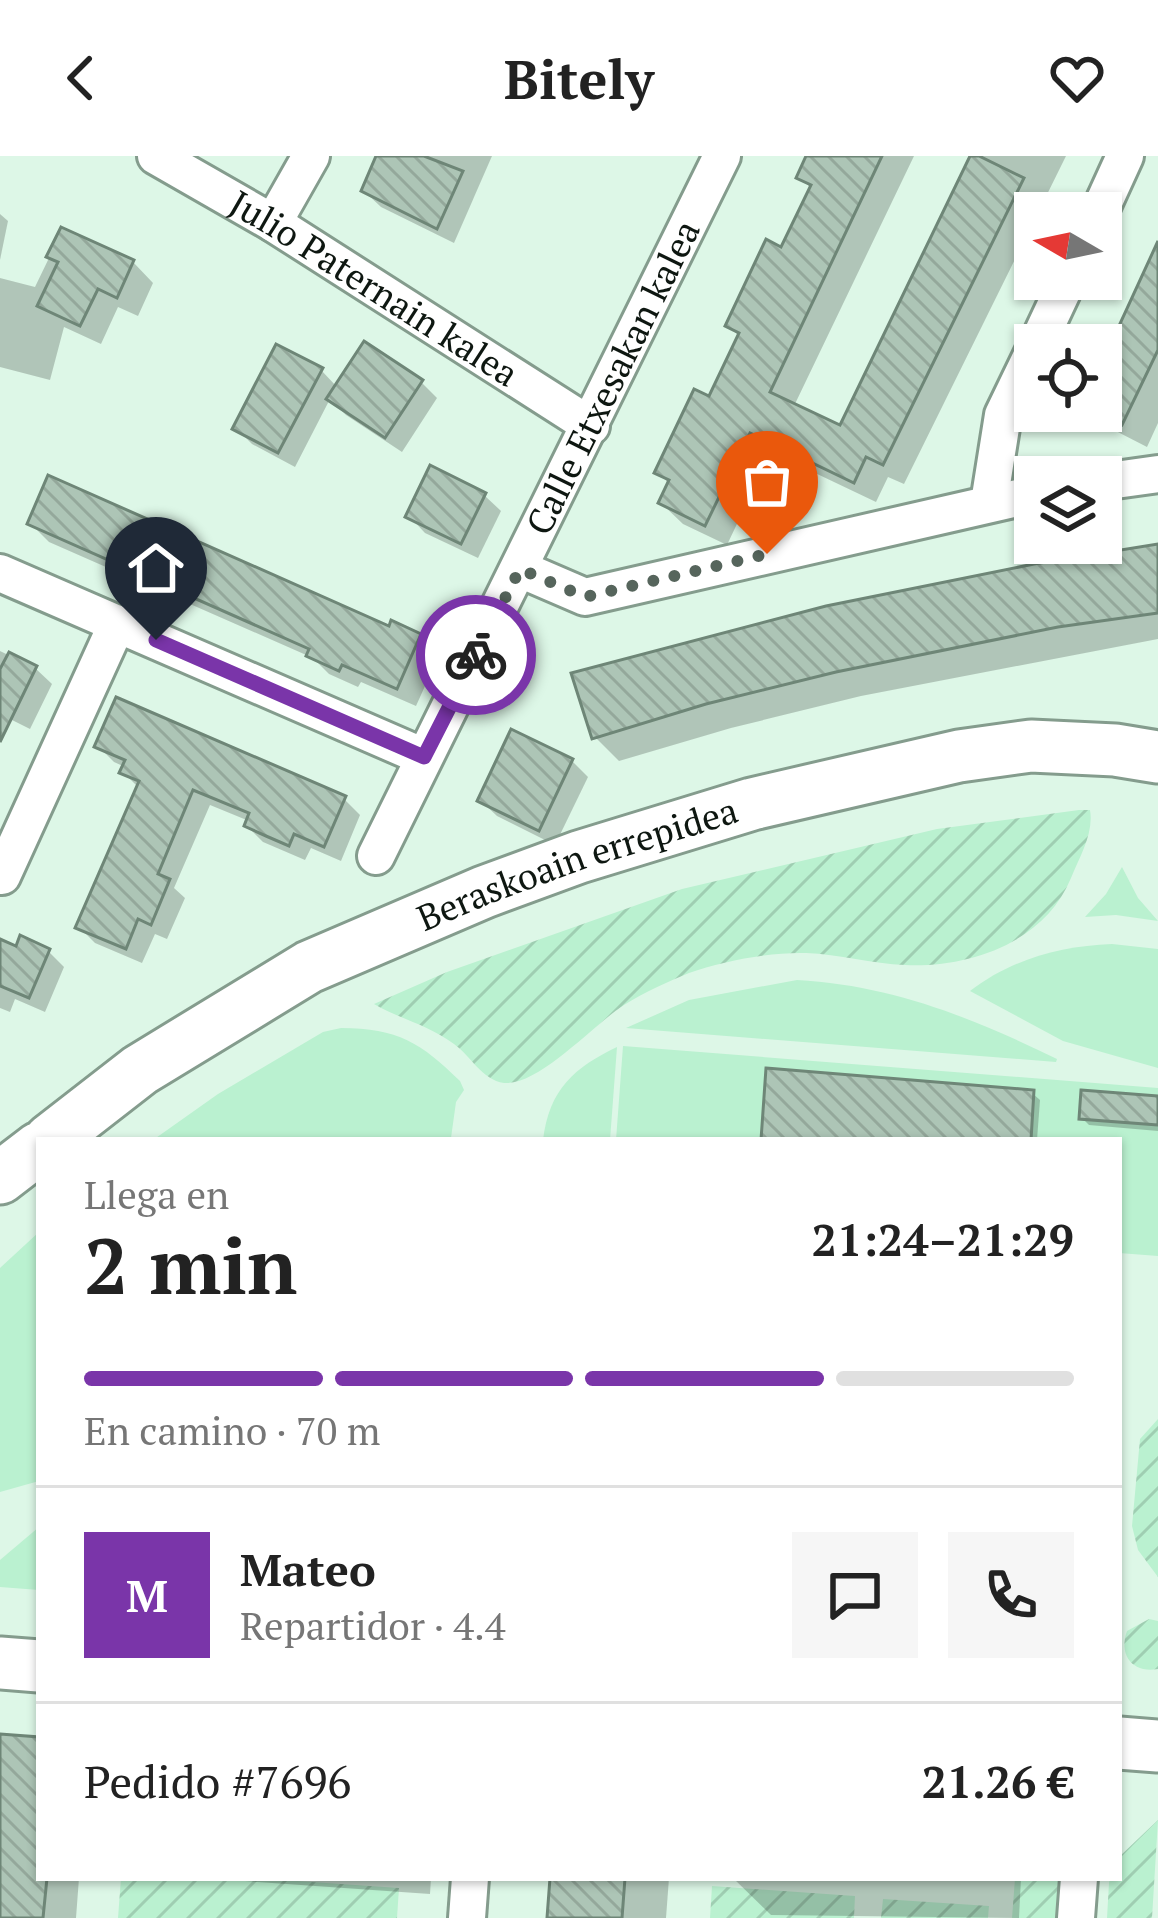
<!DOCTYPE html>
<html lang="es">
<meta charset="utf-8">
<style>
body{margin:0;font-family:"PT Serif",serif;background:#f6f6f6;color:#222;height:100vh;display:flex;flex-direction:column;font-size:45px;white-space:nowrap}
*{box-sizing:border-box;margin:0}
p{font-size:39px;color:#767676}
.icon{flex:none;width:66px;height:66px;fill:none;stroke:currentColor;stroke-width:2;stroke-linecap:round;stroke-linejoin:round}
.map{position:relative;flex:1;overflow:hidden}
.panel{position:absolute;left:36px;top:981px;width:1086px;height:744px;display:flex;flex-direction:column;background:#fff;border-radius:0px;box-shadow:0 3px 9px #0004}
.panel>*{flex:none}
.needle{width:78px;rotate:279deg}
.tools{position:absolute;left:1014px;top:36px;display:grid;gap:24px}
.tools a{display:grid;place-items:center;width:108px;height:108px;border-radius:0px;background:#fff;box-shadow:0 3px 9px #0004;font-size:60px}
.pin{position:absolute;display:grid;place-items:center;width:102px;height:102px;color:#fff;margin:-123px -51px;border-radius:50% 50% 50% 0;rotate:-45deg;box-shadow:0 0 12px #0007}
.pin .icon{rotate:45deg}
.courier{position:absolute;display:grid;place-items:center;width:120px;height:120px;margin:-60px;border:9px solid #7a35a9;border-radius:50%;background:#fff;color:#222;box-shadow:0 3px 15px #0007}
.overview em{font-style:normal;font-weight:600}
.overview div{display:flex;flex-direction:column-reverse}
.overview{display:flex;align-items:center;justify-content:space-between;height:204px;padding:0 48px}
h1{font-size:78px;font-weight:600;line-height:90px}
.bar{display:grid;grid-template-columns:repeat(4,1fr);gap:18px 12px;align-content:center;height:144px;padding:0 48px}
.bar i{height:15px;border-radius:9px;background:#e0e0e0}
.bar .selected{background:#7a35a9}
.bar p{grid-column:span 4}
.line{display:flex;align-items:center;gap:30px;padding:0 48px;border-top:3px solid #e0e0e0}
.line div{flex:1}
.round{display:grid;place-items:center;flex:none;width:126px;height:126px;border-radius:0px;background:#f6f6f6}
header{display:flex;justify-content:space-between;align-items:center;height:156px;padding:0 48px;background:#fff;font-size:54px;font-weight:600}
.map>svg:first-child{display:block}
</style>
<header><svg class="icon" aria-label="back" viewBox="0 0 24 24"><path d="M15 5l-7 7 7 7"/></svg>Bitely<svg class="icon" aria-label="heart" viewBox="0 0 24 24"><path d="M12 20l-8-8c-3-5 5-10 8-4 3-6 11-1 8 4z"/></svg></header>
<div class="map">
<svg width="1158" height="1762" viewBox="0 0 1158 1762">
<defs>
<pattern id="garden-furrows" width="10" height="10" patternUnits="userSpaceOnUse" patternTransform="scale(3)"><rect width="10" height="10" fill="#baf1d0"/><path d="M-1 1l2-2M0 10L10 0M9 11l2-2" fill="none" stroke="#9fceb2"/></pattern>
<pattern id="building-back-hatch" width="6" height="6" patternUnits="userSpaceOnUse" patternTransform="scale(3)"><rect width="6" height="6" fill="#adc5b6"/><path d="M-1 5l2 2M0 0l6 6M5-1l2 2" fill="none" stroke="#94a89b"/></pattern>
</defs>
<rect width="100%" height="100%" fill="#ddf7e7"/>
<g fill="#baf1d0">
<path d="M1122,711L1138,742L1158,765L1116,759L1085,761L1106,738Z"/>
<path d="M1112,788L1158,793V912L1063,885L970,835C1012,803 1060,790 1112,788Z"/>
<path d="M797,824C891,829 973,862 1057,903L1056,906L626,872L689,844Z"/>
<path d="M341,872C398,872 421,887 460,925L464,934L456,946L451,982L153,984L218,938L323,876Z"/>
<path d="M623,890L1158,932V1100L1119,1097V984H616Z"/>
<path d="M617,891L610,984H543C549,933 575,911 617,891Z"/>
<path d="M39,1076V1325L0,1336V1112Z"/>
<path d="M39,1371V1434L0,1431V1404Z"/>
</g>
<g fill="url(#garden-furrows)">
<path d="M1079,654H1090C1094,677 1080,700 1071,722C1045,786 970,812 905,809C872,808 839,798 806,797C770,796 723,805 689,817C667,826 645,836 624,849C594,868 539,930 504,927C482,924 471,900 454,888C427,868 399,863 374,848L447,816L682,733L937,673Z"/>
<path d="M1158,1263V1421L1138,1394L1132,1370L1140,1283Z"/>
<path d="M1149,1463L1158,1465V1513C1133,1518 1118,1499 1127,1475Z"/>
<path d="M1158,1664L1152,1762H1107L1109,1727L1110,1722H1119V1701Z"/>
<path d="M121,1722H254L399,1732L397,1762H118Z"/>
<path d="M1015,1722H1058V1762H1012Z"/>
<path d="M712,1730L855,1740L854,1762H710Z"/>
<path d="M883,1743L989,1750L988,1762H881Z"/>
</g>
<g fill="#0003">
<path d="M379,0H492L454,87L381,51L364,35Z"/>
<path d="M809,0H914L794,250L841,273L973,0H1066L904,328L888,321L876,346L771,296L727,389L683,368L661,347L670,329L658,316L710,244L740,181L728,169L782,95L812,33L799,21Z"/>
<path d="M0,58L8,65L0,104Z"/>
<path d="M62,75L133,106L153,127L138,160L118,151L101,188L64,171L50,224L0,211V122L35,131Z"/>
<path d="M1158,94V267L1147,291L1110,272L1093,255H1101V215Z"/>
<path d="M321,214L337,231L421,226L437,242L402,296L346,259L330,243L295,311L252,288L236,272Z"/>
<path d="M484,339L501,355L478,402L425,377L409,360Z"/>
<path d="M30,367L420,480L439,499L416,550L361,526L358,531L329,518L313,502L49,386Z"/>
<path d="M1158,393V483L861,540L731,572L619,605L595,581Z"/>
<path d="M0,495L35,512L52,528L30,573L10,563L0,582Z"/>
<path d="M98,590L344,643L360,659L341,705L311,692L305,704L263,686L247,670L249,665L210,649L174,732L185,742L167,783L155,778L142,807L95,787L79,771L139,632L123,616L125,611L114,606Z"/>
<path d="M572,605L588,621L555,689L497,660L480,644Z"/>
<path d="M0,786L17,794L48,795L64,811L45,856L15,843L10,856L0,852Z"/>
<path d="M1032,937L1040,944L1037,984H764Z"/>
<path d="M1158,943V975L1089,969L1082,962Z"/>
<path d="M0,1581L39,1584V1722H79L76,1762H0Z"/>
<path d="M201,1722H431L430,1738Z"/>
<path d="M553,1722H669L666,1762H550Z"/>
<path d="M733,1722H1021L1019,1762L771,1759Z"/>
</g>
<g fill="url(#building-back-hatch)" stroke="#6e8677" stroke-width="3">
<path d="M376,0H424L463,15L437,73L361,35Z"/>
<path d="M806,0H882L770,236L840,269L970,0H979L1024,22L883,309L866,301L854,327L750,277L705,370L658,347L669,324L654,317L694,233L709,240L739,177L725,170L766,83L781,91L811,29L796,22Z"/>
<path d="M61,71L134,104L117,142L98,133L80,170L37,150L58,106L46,101Z"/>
<path d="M1158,85V194L1122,269L1101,258V209Z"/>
<path d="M364,185L423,224L385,282L326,243Z"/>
<path d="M276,188L323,212L278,297L232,273Z"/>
<path d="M430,309L486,337L461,388L405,361Z"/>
<path d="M48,319L389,470L391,464L421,478L397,533L342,509L339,515L306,500L309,493L27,368Z"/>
<path d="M1158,388V457L1058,471L836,516L706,548L592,583L571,517L826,450L1034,408Z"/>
<path d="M9,496L37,510L0,586V513Z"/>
<path d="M116,541L346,640L324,691L294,678L289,690L266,680L244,670L249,657L193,634L158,718L170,723L151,769L138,763L126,793L75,772L139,625L119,617L125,604L94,591Z"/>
<path d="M511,573L573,603L539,675L477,645Z"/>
<path d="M20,779L50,793L29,842L0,830V783L16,790Z"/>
<path d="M766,912L1034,934L1031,984H761Z"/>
<path d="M1081,934L1158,940V969L1079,963Z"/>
<path d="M0,1578L39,1581V1722H47L43,1762H0Z"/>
<path d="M550,1722H625L622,1762H547Z"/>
</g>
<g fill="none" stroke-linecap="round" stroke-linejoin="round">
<g stroke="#849c8d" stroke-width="42">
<g id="street">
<path id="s1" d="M156,0L273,67L591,270"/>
<path d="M1099,57L1125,0"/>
<path d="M273,67L311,0"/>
<path d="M1037,189L1068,123"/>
<path d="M1101,326L1158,318"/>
<path d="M989,347L1003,259L1035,193"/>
<path d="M520,413L585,441L1035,338"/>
<path d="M0,417L424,601"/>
<path id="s2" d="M376,700L722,0"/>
<path d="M2,720L117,468"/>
<path d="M467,1762L470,1722"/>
<path d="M1076,1762L1079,1722"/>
</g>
</g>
<g stroke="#849c8d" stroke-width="57">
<g id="secondary">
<path id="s3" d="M50,984L140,914L309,811L484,736L579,701L752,648L959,600L1031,590L1115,594L1158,601"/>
<path d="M0,1022L39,992"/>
<path d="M0,1507L39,1510"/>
<path d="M1119,1587L1158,1590"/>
</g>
</g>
<use href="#street" stroke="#fff" stroke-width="36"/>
<use href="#secondary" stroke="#fff" stroke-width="51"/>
</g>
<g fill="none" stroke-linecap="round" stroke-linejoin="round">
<path stroke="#56655c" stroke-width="12" stroke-dasharray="0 21.6" d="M476,499L520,413L585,441L767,398"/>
<path stroke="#7a35a9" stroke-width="15" d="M156,484L424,601L476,499"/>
</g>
<g text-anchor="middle" stroke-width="10" stroke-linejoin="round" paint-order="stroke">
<g font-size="36" fill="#0e1711" stroke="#ddf7e7">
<text dy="13" stroke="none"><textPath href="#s1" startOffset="255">Julio Paternain kalea</textPath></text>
<text dy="13" stroke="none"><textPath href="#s2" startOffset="534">Calle Etxesakan kalea</textPath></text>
<text dy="13" stroke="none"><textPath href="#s3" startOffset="600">Beraskoain errepidea</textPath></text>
</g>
</g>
</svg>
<div class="tools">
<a><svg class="needle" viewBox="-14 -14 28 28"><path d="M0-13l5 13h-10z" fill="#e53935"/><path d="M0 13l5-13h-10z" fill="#767676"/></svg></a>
<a><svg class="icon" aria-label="locate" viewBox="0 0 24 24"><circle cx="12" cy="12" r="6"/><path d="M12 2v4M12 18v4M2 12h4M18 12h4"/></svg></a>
<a><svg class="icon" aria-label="layers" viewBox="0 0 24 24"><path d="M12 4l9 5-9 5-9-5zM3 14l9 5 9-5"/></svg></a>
</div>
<div class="pin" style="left:767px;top:398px;background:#ea580c"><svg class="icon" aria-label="bag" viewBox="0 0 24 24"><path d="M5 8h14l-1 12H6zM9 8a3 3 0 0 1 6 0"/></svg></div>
<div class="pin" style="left:156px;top:484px;background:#1f2937"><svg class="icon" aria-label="home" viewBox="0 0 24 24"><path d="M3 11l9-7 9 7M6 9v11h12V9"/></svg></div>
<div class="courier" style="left:476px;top:499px"><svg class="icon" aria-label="bike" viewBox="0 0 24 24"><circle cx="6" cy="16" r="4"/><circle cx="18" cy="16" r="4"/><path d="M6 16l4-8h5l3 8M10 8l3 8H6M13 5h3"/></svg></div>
<section class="panel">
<div class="overview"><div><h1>2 min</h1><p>Llega en</p></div><em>21:24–21:29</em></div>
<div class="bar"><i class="selected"></i><i class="selected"></i><i class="selected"></i><i></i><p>En camino · 70 m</p></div>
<div class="line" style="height:216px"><b class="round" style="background:#7a35a9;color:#fff">M</b><div><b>Mateo</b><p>Repartidor · 4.4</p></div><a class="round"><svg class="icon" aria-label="chat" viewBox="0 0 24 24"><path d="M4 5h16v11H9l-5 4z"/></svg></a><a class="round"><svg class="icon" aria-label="phone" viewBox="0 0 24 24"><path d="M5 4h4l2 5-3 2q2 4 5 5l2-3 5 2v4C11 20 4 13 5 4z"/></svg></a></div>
<div class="line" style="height:156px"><div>Pedido #7696</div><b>21.26 €</b></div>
</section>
</div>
